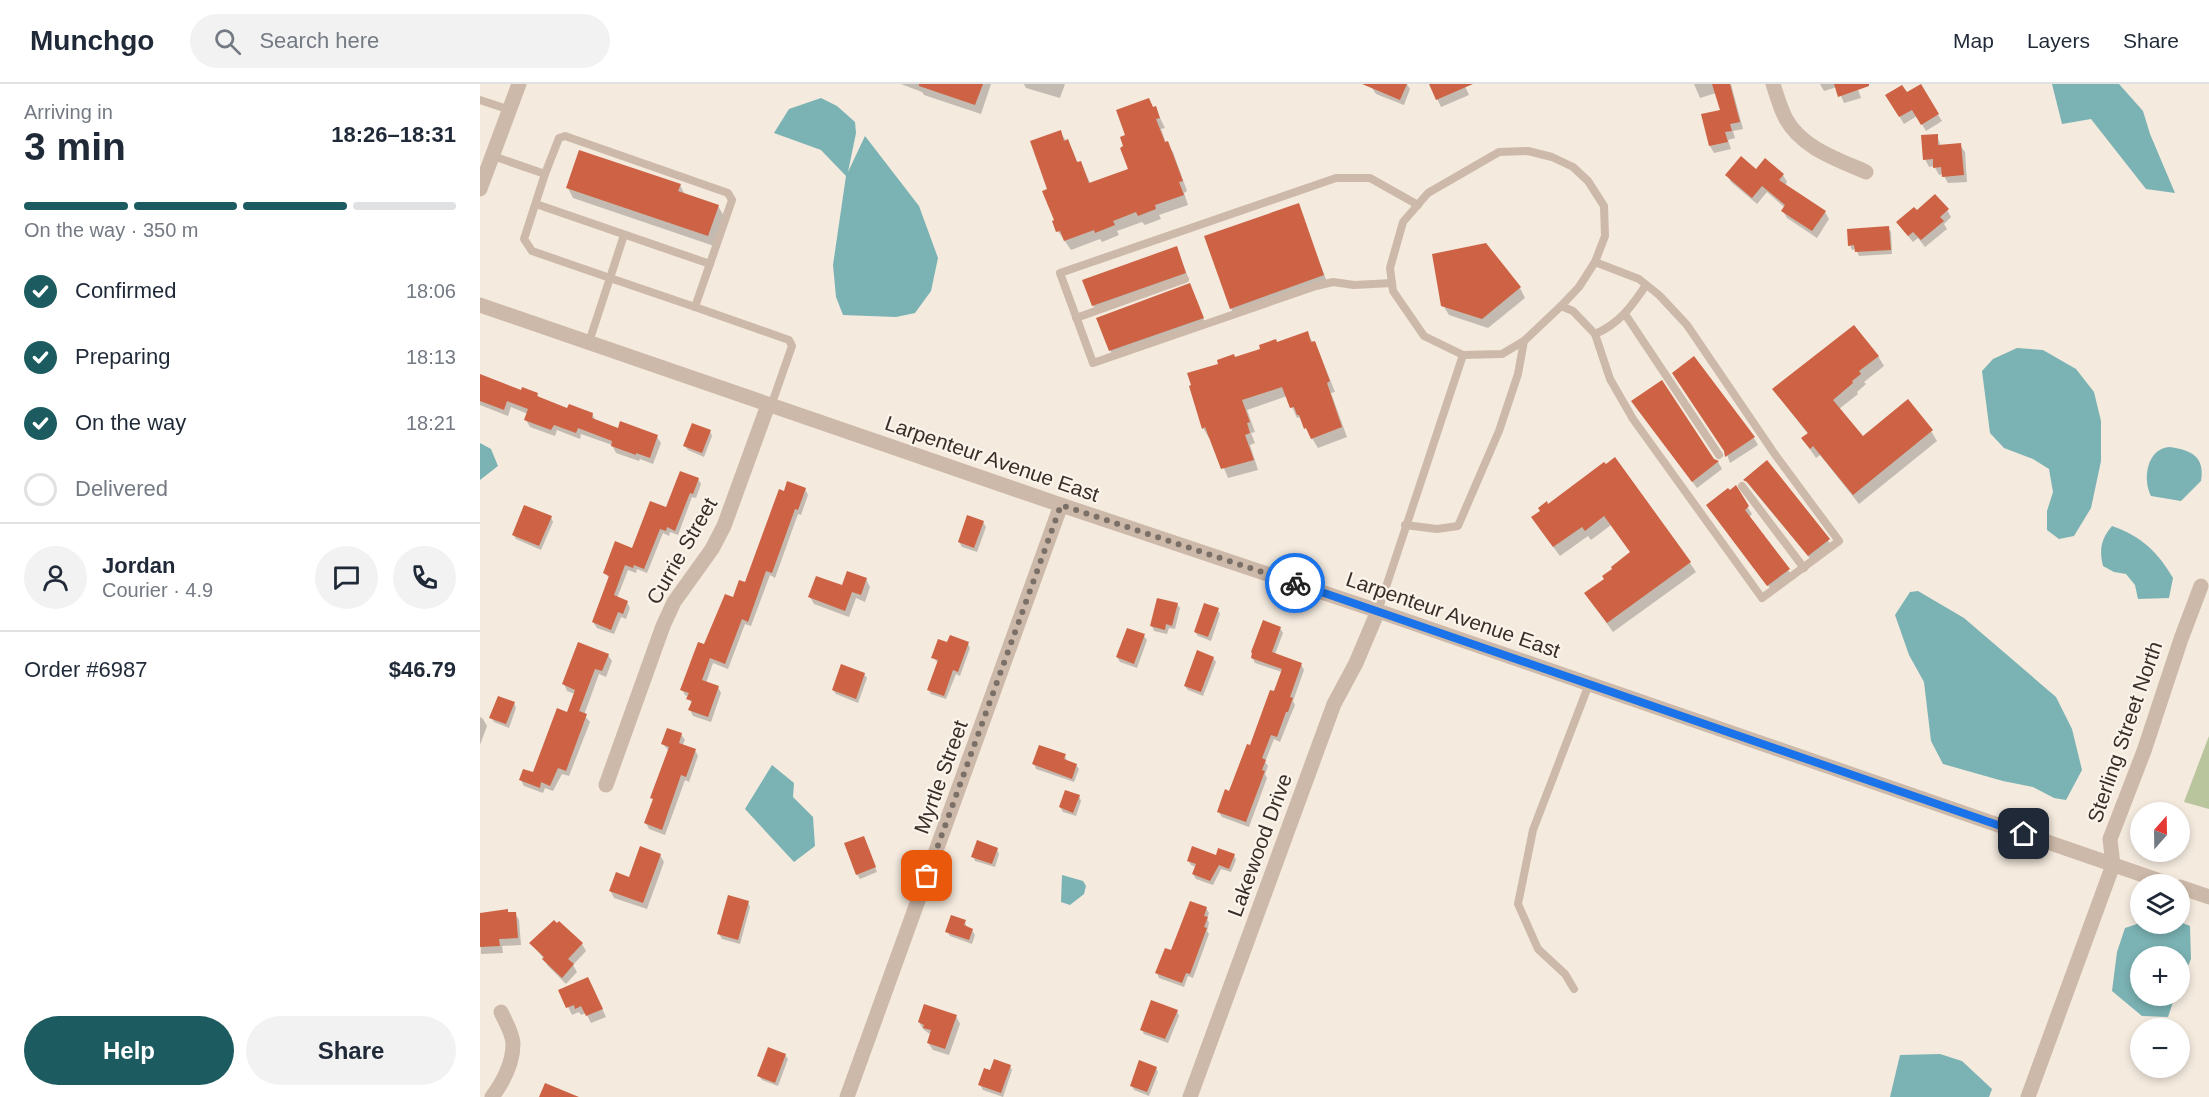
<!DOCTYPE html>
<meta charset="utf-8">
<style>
body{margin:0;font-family:Helvetica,sans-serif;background:#f2f2f3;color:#1f2937;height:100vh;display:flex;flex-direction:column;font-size:22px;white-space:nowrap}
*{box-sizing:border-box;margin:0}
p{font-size:20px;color:#747a83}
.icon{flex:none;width:33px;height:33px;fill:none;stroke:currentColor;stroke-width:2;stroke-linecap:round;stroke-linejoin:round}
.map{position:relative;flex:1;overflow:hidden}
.details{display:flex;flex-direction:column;background:#fff;width:480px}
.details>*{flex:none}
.needle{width:39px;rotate:20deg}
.buttons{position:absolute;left:1650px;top:718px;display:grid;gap:12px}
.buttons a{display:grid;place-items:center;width:60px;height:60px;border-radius:50%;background:#fff;box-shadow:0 3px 9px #0003;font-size:30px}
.pin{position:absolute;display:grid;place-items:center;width:51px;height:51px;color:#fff;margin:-26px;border-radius:12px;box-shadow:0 3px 9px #0006}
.courier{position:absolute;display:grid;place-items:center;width:60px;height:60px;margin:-30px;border:4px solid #1a73e8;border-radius:50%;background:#fff;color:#222;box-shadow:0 2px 8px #0007}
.overview em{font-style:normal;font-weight:800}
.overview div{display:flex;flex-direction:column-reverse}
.overview{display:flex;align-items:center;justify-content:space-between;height:102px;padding:0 24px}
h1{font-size:39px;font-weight:800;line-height:45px}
.bar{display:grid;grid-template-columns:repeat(4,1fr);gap:9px 6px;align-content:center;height:72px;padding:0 24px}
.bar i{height:8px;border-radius:4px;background:#e0e1e3}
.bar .selected{background:#1c5b5f}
.bar p{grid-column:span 4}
.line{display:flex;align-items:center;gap:15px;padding:0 24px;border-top:2px solid #e0e1e3}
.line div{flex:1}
.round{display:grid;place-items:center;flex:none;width:63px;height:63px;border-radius:32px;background:#f2f2f3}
ol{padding:0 24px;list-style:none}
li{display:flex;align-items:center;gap:18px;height:66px}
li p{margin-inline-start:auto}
li .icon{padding:6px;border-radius:50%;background:#1c5b5f;color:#fff;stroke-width:4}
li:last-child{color:#747a83}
li i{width:33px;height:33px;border:3px solid #e0e1e3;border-radius:50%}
.action{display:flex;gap:12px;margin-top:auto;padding:12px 24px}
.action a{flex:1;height:69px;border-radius:36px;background:#1c5b5f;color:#fff;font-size:24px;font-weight:800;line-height:69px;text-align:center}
.action a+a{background:#f2f2f3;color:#1f2937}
header{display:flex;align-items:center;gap:36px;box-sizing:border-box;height:84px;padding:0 30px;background:#fff;border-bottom:2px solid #e0e1e3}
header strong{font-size:28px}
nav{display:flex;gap:33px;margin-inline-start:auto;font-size:21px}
.search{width:420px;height:54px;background:#f2f2f3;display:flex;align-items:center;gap:15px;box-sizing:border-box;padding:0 21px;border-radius:33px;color:#747a83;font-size:22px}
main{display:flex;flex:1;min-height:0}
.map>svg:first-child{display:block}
</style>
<header>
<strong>Munchgo</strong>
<div class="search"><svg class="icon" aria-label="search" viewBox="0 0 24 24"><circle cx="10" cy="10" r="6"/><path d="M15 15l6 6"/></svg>Search here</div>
<nav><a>Map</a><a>Layers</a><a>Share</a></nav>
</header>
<main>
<section class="details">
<div class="overview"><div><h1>3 min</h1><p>Arriving in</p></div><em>18:26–18:31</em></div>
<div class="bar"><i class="selected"></i><i class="selected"></i><i class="selected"></i><i></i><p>On the way · 350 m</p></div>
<ol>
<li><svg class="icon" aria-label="check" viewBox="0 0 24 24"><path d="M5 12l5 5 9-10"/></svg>Confirmed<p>18:06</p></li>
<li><svg class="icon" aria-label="check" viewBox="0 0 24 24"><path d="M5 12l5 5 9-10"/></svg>Preparing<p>18:13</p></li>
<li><svg class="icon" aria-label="check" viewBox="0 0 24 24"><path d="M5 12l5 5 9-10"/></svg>On the way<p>18:21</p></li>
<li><i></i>Delivered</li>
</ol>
<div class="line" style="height:108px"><a class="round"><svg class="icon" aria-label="person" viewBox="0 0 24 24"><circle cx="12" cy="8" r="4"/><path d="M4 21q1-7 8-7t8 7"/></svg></a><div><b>Jordan</b><p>Courier · 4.9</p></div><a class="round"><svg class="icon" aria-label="chat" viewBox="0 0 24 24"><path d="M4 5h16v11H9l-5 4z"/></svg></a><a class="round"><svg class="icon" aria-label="phone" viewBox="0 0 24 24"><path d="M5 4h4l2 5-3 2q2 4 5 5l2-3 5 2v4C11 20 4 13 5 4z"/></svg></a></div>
<div class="line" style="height:78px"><div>Order #6987</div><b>$46.79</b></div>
<div class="action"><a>Help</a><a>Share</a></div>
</section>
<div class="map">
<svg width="1729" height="1013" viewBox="0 0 1729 1013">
<rect width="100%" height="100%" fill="#f4eade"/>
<path fill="#b8c59d" d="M1729,652V725L1704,718Z"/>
<g fill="#7bb2b3">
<path d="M1572,0H1639L1663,27L1670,50L1695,109L1666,105L1611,35L1582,40Z"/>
<path d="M341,14L357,22L375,38L376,49L368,88L385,52L439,122L458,174L451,207L435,229L416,233L363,231L356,213L353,181L366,92L341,66L294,49L309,25Z"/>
<path d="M1537,264L1563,266L1596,285L1614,308L1621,337V377L1611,424L1594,452L1579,455L1567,446V427L1573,408L1569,385L1553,375L1524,364L1510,349L1502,287L1513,275Z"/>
<path d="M0,359L11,365L18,382L0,396Z"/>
<path d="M1689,363C1711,366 1725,372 1721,397L1701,417L1671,412C1662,395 1667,365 1689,363Z"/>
<path d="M1632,442C1661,452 1678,468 1693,494L1689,514L1658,515L1655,501L1646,490L1634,488L1623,482C1619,465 1621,455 1632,442Z"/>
<path d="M1438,507L1484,534L1576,613L1592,645L1602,686L1586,716L1574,714L1553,703L1523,697L1463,680L1451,657L1444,598L1429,571L1415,531L1430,508Z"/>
<path d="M292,681L314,699L313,713L333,733L335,762L314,778L265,725Z"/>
<path d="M582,791L603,797L606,802L604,810L590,821L581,818Z"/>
<path d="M1700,838L1710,842L1711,875L1700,901V873H1660V912H1695L1688,933L1662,932L1632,907L1637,868L1645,844L1660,839L1700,840Z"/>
<path d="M1460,970L1482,977L1512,1005L1509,1013H1410L1420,971Z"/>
</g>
<g fill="#0003">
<path d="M421,0H511L501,30L444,11L442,8Z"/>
<path d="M544,0H585L580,14L546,4Z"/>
<path d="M894,0H927L930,5L924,21L896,10L892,4Z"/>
<path d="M950,0H984L989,11L961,23Z"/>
<path d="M1214,0H1251L1263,45L1253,47L1255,54L1248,56L1251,65L1234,69L1230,62L1242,27L1236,9L1220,14Z"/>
<path d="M1340,0H1376L1381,14L1364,19L1357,3L1344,7Z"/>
<path d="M1440,2L1462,37L1446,47L1437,32L1424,40L1407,12L1426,10Z"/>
<path d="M675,24L685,44L681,45L686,59L693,68L707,107L704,109L708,121L679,131L681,135L665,141L662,138L637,147L639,151L622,158L620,155L591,166L578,147L569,106L580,48L593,67L598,80L601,79L611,101L650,86L647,52Z"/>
<path d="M1457,52L1461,62L1480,61L1485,68L1487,98L1468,99L1463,90L1459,91L1454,82L1449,83L1445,75Z"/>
<path d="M1286,76L1303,91L1307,98L1305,101L1345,128L1349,135L1337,154L1307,134L1303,127L1305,124L1287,108L1277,120L1251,98L1247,91L1276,88Z"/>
<path d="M200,101L205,111L238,122L244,132L234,162L93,114L88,104Z"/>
<path d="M818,121L847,198L755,232L751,224Z"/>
<path d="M1467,126L1471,133L1464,140L1467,145L1445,163L1438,154L1433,158L1422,145L1437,128Z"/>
<path d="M1408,144L1411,148L1412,170L1379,172L1376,165L1372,166L1370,161Z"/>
<path d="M697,164L709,196L617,228L613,221Z"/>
<path d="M1040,204L1045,214L1008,244L969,231L963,221Z"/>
<path d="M713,208L726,241L634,273L630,266Z"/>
<path d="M827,249L839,268L855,308L851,309L867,353L838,364L819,333L817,334L807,312L767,326L775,348L771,349L775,359L770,361L778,386L748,394L731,353L729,354L723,344L755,275Z"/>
<path d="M1398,272L1404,282L1384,298L1386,300L1377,308L1378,310L1359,325L1382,354L1451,347L1457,357L1379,420L1340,371L1336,374L1329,364L1323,355L1328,350L1294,306Z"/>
<path d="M0,292L42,308L57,310L60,315L88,326L112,330L116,337L138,346L177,353L181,359L173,380L160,375L159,377L136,369L132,361L101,350L100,355L77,346L75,352L50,343L46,336L48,330L31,323L28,332L0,321Z"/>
<path d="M1157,324L1238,378L1242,385L1217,404Z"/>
<path d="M230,347L232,352L224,373L208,366L205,362Z"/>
<path d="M1274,354L1278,361L1250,379L1246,368Z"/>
<path d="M1286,378L1353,463L1333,478L1265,396Z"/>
<path d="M1124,381L1210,479L1216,488L1133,548L1112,519L1126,495L1151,469L1131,441L1111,456L1108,452L1080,472L1059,444L1068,422Z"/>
<path d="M218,395L221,400L216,414L212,413L198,451L190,448L189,452L183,449L167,489L157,485L156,489L148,486L137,514L147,518L150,524L146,535L141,533L134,550L117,544L113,538L130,495L125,489L153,466L187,425Z"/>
<path d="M1255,404L1272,430L1269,433L1313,493L1293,508L1232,428Z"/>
<path d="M325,405L328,411L321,431L318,430L295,494L290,491L271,542L265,540L248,585L233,579L226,599L238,603L241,609L231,638L213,632L210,626L212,621L209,613L205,611L202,606L225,562L254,515L266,500L305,409Z"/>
<path d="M71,433L73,438L61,466L36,455L33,450Z"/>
<path d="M503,438L506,443L497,468L482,463L479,458Z"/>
<path d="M386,495L390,503L385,518L376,514L369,533L334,520L330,513Z"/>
<path d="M697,520L700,524L695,545L689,544L687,550L674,547L672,542Z"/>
<path d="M738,526L740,530L731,557L718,552L715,548Z"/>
<path d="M800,544L803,549L795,570L821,580L824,586L813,617L815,621L810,633L800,658L794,655L785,678L788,682L785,690L787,694L769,743L742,733L738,727L750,709L802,588L775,579L772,573Z"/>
<path d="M664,552L667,556L657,584L640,578L637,573Z"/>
<path d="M468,560H488L490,564L480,592L476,590L466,615L451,610L448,605L458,579L453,573Z"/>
<path d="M128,571L132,577L126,593L119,590L104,631L110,638L89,692L82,690L73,707L65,704L63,709L44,702L41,696L54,690L88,630L95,610L87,607L84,600Z"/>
<path d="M733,574L736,578L723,612L708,606L705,602Z"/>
<path d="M384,590L387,594L378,619L356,610L353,606Z"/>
<path d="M34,619L36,624L29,644L14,638L11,633Z"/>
<path d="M0,633L3,635L7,642L0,661Z"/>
<path d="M201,650L205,656L202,662L215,666L218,672L209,698L205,696L185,751L169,745L166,739L174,717L172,714L189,667L183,660Z"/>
<path d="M585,672L587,677L596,681L599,685L594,698L556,685L554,680Z"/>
<path d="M599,712L601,717L596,732L583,728L580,723Z"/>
<path d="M386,758L397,788L380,795L377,790Z"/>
<path d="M517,765L519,770L515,783L495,777L493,772Z"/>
<path d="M180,771L184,778L167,825L134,814L130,806L150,794Z"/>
<path d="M754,771L756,776L751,788L741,785L733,801L716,795L713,790L716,783L711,781L708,776Z"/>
<path d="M268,818L270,823L260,860L242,855L239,850Z"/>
<path d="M726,824L729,829L727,835L729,839L727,847L729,850L713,894L708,892L704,903L679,894L677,889Z"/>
<path d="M35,829L39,836L41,861L22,862L23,869L1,870L0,831Z"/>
<path d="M485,838L487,844L492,846L495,851L492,860L470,852L467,847Z"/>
<path d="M51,859L102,860L106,867L93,881L97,888L86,900L68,882L64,875Z"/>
<path d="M112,902L126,933L111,939L106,929L101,931L99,928L92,931L80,907Z"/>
<path d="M697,927L699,932L688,959L664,950L662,946Z"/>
<path d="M476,932L480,940L469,971L453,966L448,959L451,951L443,945L439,938Z"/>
<path d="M305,971L308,975L298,1002L282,996L279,992Z"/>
<path d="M530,982L532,986L523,1013L503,1006L500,1001L511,988Z"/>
<path d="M676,984L678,988L669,1012L654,1006L652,1002Z"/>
</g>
<g fill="#cd6344">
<path d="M439,0H503L495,21L439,2Z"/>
<path d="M882,0H927L920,16Z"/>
<path d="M949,0H993L956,16Z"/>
<path d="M1232,0H1250L1260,38L1250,40L1252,47L1245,48L1248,58L1229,62L1221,30L1240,26Z"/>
<path d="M1354,0H1389V2L1358,13Z"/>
<path d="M1441,0L1459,30L1441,41L1432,26L1419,33L1405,11L1422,1L1427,8Z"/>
<path d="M669,14L673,23L676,22L680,34L676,35L685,58L688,57L703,97L699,98L704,111L675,121L676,125L658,132L656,128L633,137L635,141L615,149L614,146L584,157L580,147L576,148L572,137L574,136L562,107L567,105L550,57L581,46L584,57L588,55L597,78L601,77L609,99L648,85L640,64L643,62L640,53L645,51L636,26Z"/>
<path d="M1458,50V61L1481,59L1484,91L1462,93L1461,83L1453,84V75L1443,76L1441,51Z"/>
<path d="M99,66L201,100L198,107L239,121L228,152L86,104Z"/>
<path d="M1261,72L1276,85L1285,74L1304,90L1299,96L1346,127L1332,147L1301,127L1305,121L1282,102L1272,114L1245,91Z"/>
<path d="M1455,110L1469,125L1460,133L1464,137L1441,156L1433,148L1428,152L1416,138L1434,123L1437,126Z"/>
<path d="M819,119L844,191L750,225L724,152Z"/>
<path d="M1409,142L1411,166L1375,168L1374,161L1368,162L1367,145Z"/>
<path d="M1006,159L1041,203L1002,235L961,222L952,170Z"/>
<path d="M697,162L706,189L612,222L602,196Z"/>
<path d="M710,199L724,234L629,267L616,234Z"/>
<path d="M1374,241L1399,272L1379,287L1381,290L1372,297L1373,299L1353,316L1383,352L1428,315L1453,346L1373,411L1333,362L1330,365L1321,354L1328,349L1292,305Z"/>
<path d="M828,247L831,258L835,257L850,297L847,299L862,343L831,355L826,344L824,345L819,331H817L814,323L810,324L802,303L762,316L770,338L767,339L770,349L765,351L774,376L741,385L725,343L722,345L709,302L711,301L707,289L738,280L737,276L754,270L755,273L780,265L779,261L796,255L797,258Z"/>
<path d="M1214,272L1275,353L1245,373L1244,367L1192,289Z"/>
<path d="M0,290L41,306L42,303L58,309L57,312L87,324L89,320L113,329L112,334L138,344L140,337L178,351L170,374L156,369V371L131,362L132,357L98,344L96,349L74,341L71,346L44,336L48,325L27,317L24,326L0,317Z"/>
<path d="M1182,296L1234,375L1239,377L1212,398L1151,317Z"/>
<path d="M212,339L231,346L222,369L203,362Z"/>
<path d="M1135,373L1211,478L1127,539L1104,509L1124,495L1122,492L1132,485L1131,483L1150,468L1124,432L1105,447L1102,443L1073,463L1051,433L1060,427L1058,424L1067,417L1068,420L1124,378L1126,380Z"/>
<path d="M1287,376L1350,455L1328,472L1267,398L1263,396Z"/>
<path d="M200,387L219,394L213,410L210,409L195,447L187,443L186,447L180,445L164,485L154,481L153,484L145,481L134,511L148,517L143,530L138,528L131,546L112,538L129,492L123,489L135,457L152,464L170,417L186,423Z"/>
<path d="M307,397L326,404L318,426L315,425L292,489L286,487L268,538L262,535L245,580L230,574L222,596L239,602L228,633L208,626L212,617L206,615L209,609L200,606L218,558L224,560L245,510L253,513L259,496L265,498L299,405L304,407Z"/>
<path d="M1256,401L1269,422L1265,426L1310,485L1287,502L1226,421L1248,404L1250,406Z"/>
<path d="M44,421L72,432L59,462L32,451Z"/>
<path d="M487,431L504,437L494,464L478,458Z"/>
<path d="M367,487L387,494L381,511L372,508L365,527L328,513L336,492L362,501Z"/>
<path d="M677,514L698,519L692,542L686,540L685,546L670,542Z"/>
<path d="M724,519L739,524L728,553L714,548Z"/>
<path d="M783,536L801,543L792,568L822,579L810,613L813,614L808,628H806L797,653L791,651L782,674L786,676L782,686L785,687L766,738L737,728L745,705L749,707L767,660L770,661L790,606L794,607L802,585L771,574L772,569L771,568Z"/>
<path d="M647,544L665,550L654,580L636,573Z"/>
<path d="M470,551L489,558L478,588L473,586L464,612L447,606L458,576L451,574L458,555L467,558Z"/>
<path d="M98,558L129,570L122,587L115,585L99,627L107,630L86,687L78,684L70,702L61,698L60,704L39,696L43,685L53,688L77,624L87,628L95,606L82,600Z"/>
<path d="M717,566L734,573L721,608L704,602Z"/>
<path d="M361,580L385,589L376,615L352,606Z"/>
<path d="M18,612L35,618L26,640L9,634Z"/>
<path d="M187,644L202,649L199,659L216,665L206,693L201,691L182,746L164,739L173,715L170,714L189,663L181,660Z"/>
<path d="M559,661L586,670L584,675L597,680L592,695L552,680Z"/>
<path d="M585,706L600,711L593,729L579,723Z"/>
<path d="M384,752L396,783L376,791L364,759Z"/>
<path d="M497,756L518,764L512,780L491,773Z"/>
<path d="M160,762L181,770L163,819L129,807L136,788L149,793Z"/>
<path d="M712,762L736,771L738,764L755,770L749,785L739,781L730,797L712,790L716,780L707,777Z"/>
<path d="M248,811L269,817L258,856L237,850Z"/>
<path d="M710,817L727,823L724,832L728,833L724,843L727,844L710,890L706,889L702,899L675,889L685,864L691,866Z"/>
<path d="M28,825V828H36L38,854L19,855L20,862L0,863V829Z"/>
<path d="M471,831L486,836L484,841L493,845L489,856L465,848Z"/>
<path d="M74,836L77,839L79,837L103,859L88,875L94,880L82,894L62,875L64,873L49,859Z"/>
<path d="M108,893L123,925L106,932L101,922L95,925L94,921L86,924L78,906Z"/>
<path d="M671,916L698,926L685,955L660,946Z"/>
<path d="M444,920L477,931L465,965L447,959L451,946L443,944L444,941L438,938Z"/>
<path d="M288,963L306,970L295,999L277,992Z"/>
<path d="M514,975L531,981L521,1009L498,1001L504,984L510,986Z"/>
<path d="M659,976L677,983L667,1008L650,1002Z"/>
<path d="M65,999L99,1013H59Z"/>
</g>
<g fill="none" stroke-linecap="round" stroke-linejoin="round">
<g stroke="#cdb9a9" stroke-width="8">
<path d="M0,16L30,26"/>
<path d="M13,72L65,90L44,155L52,167L130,194L109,258"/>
<path d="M65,90L79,54L85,52L248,109L252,116L215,223L130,194L144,151"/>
<path d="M56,120L230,180"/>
<path d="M912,199L874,201L853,198L836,202L613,279L580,189L856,94H890L938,121"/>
<path d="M1081,222L1099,203L1115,178"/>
<path d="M215,223L309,256L312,262L291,322"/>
<path d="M1145,230L1239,371"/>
<path d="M596,234L705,195"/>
<path d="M1115,250C1139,240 1152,222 1166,201"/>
<path d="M983,271L1022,270L1044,257"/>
<path d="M1262,402L1324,484"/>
<path d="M898,527L983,271L944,252L913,207L910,184L923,138L948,109L1019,68L1048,67L1072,73L1093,83L1108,97L1124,122L1125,152L1115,178L1159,195L1179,211L1207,241L1294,369L1359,457L1282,514L1153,335L1130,295L1115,250L1093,227L1081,222L1044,257L1038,290L1019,347L978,442L957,445L925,441"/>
<path d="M1094,905L1085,890L1058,865L1038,820L1053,746L1109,600"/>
</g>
<g stroke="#cdb9a9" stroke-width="15">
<path d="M1293,0C1297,12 1300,24 1306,35C1322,64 1357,75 1386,88"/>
<path d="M126,701L183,542L194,518L232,465L244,442L288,321"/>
<path d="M12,1013C23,998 33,979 33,960C33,950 25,937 21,928"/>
<path d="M367,1013L581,421"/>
<path d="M710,1013L854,620L876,579L898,527"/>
<path d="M1548,1013L1633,781L1630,755L1664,667L1701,555L1721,502"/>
</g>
<g stroke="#cdb9a9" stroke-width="15">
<path d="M0,105L39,0"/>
<path d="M0,221L581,421L898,527L1692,801"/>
<path d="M1700,803L1729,813"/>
</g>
</g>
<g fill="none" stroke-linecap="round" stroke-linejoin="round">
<path stroke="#7b7068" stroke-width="6" stroke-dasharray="0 10.8" d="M447,792L581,421L815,499"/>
<path stroke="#1a73e8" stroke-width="8" d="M815,499L1544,750"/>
</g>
<g text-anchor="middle" stroke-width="4.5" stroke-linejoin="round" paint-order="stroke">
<g font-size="21" fill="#3a2e29" stroke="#fbf4eb">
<text transform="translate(512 375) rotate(19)" y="7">Larpenteur Avenue East</text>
<text transform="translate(202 467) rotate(-60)" y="7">Currie Street</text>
<text transform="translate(973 531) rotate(19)" y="7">Larpenteur Avenue East</text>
<text transform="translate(1645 648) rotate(-71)" y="7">Sterling Street North</text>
<text transform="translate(461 693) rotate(-70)" y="7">Myrtle Street</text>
<text transform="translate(780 761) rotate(-70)" y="7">Lakewood Drive</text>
</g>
</g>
</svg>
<div class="buttons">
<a><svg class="needle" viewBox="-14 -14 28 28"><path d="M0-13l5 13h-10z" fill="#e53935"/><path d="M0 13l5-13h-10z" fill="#747a83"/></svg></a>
<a><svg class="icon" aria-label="layers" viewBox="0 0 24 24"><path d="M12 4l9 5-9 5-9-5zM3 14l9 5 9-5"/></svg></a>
<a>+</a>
<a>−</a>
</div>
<div class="pin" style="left:447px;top:792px;background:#ea580c"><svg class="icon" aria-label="bag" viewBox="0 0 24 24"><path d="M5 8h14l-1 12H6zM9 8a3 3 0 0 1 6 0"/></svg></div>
<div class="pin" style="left:1544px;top:750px;background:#1f2937"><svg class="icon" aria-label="home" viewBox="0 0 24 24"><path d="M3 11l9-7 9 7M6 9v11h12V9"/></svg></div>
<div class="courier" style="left:815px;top:499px"><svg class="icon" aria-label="bike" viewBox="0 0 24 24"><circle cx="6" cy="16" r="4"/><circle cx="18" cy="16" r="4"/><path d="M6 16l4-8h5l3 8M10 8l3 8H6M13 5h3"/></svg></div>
</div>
</main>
